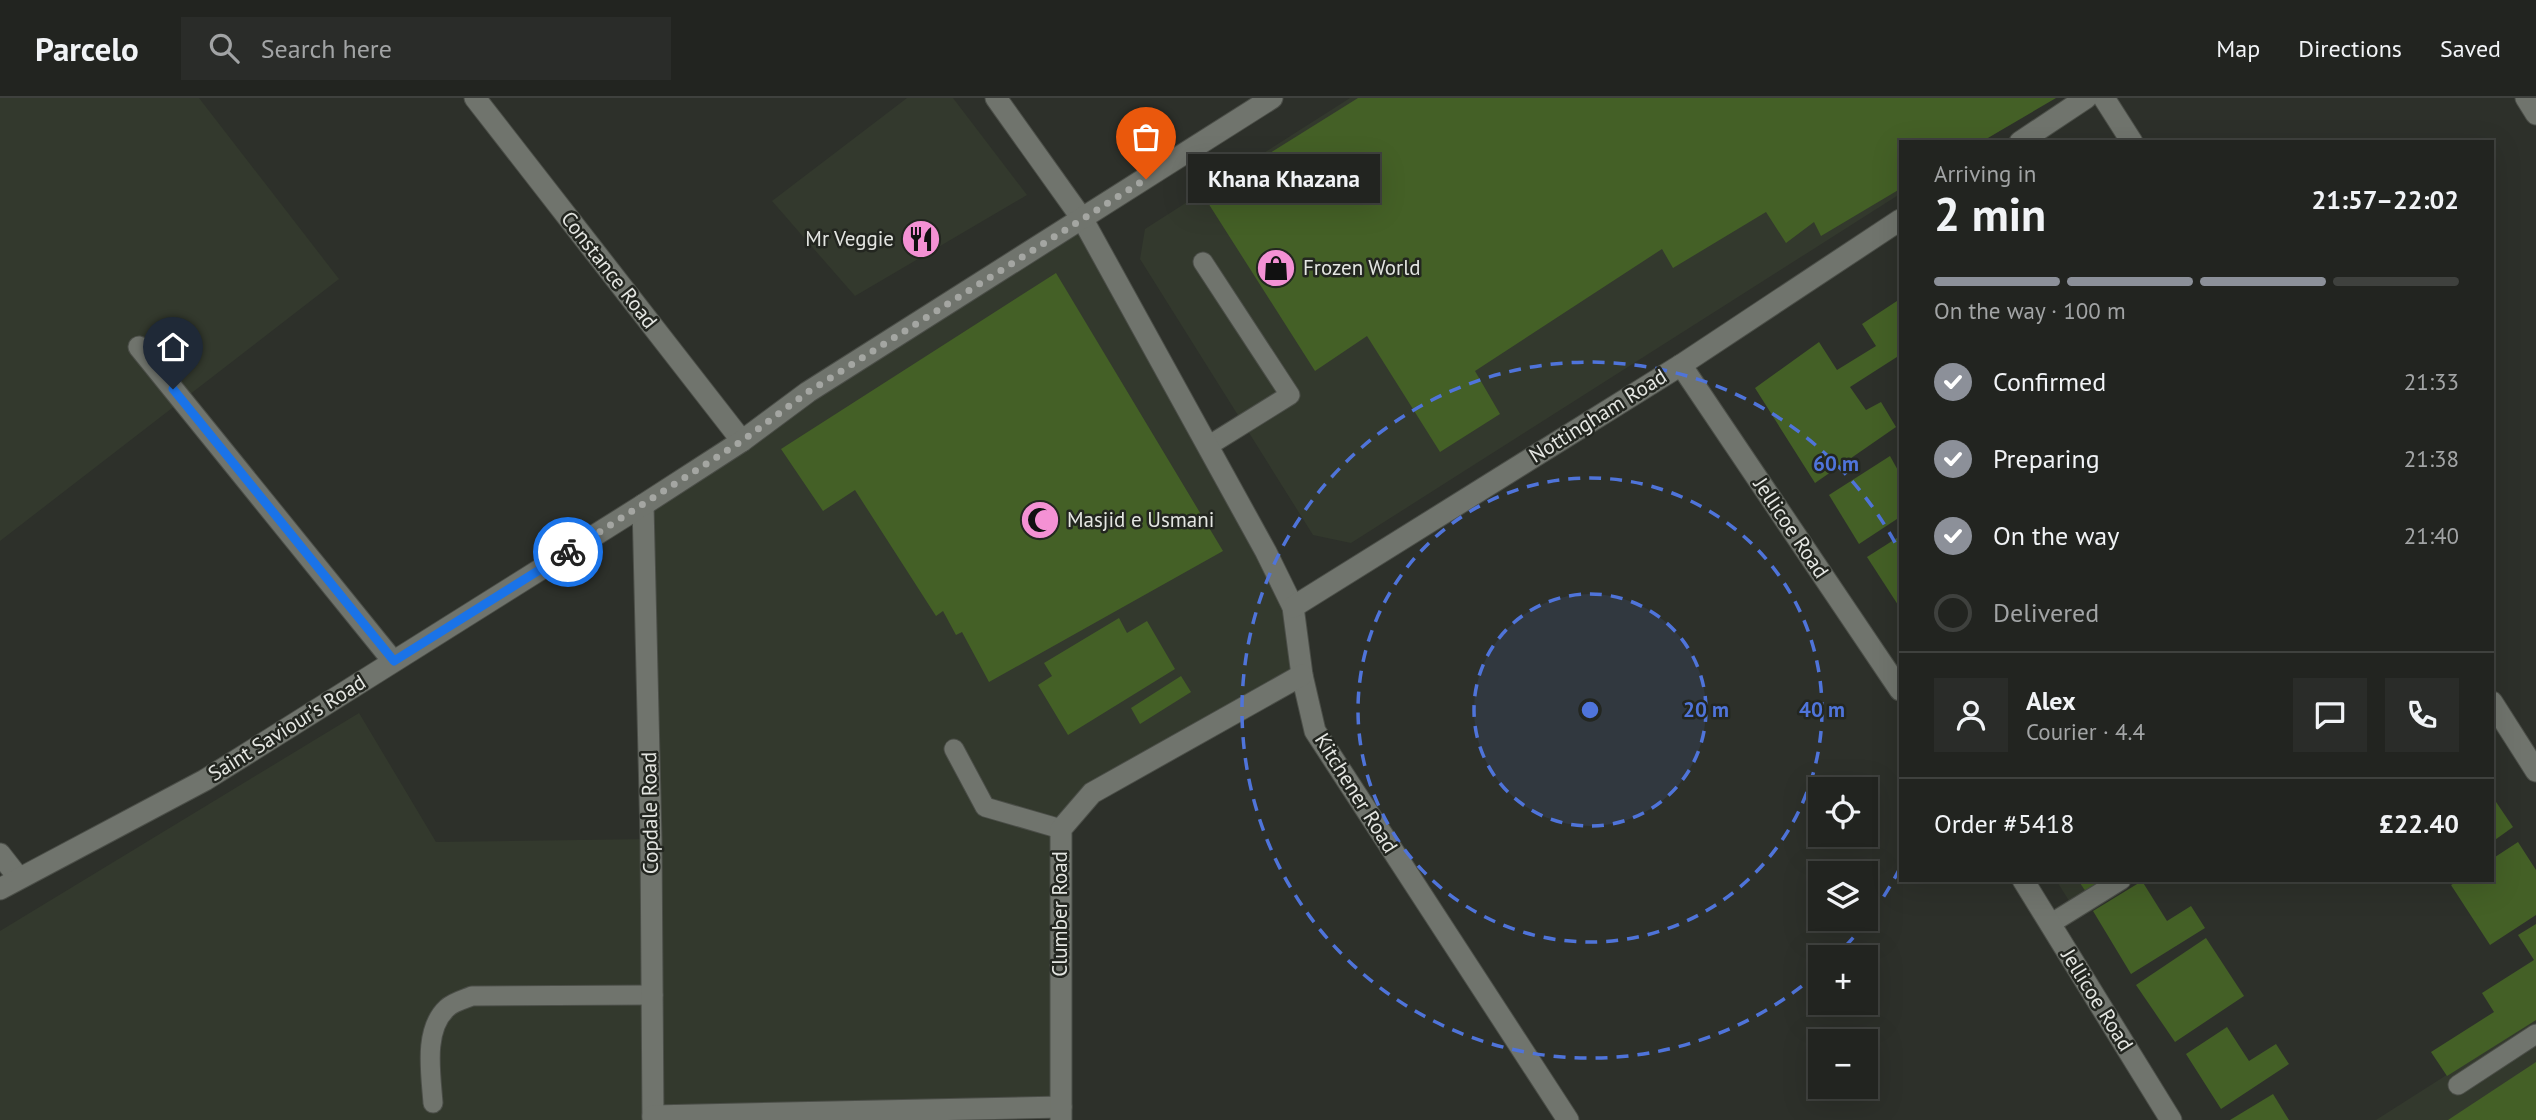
<!DOCTYPE html>
<meta charset="utf-8">
<style>
body{margin:0;font-family:"PT Sans",sans-serif;background:#2a2c29;color:#f1f3f6;height:100vh;display:flex;flex-direction:column;font-size:26px;white-space:nowrap}
*{box-sizing:border-box;margin:0}
p{font-size:23px;color:#a2a4a5}
.icon{flex:none;width:38px;height:38px;fill:none;stroke:currentColor;stroke-width:2;stroke-linecap:round;stroke-linejoin:round}
.map{position:relative;flex:1;overflow:hidden}
.details{position:absolute;left:1899px;top:42px;width:595px;height:742px;display:flex;flex-direction:column;background:#222420;border-radius:0px;box-shadow:0 7px 28px #0002,0 0 0 2px #3f413e}
.details>*{flex:none}
.tools{position:absolute;left:1808px;top:679px;display:grid;gap:14px}
.tools a{display:grid;place-items:center;width:70px;height:70px;border-radius:0px;background:#222420;box-shadow:0 7px 28px #0002,0 0 0 2px #3f413e;font-size:35px}
.pin{position:absolute;display:grid;place-items:center;width:60px;height:60px;color:#fff;margin:-72px -30px;border-radius:50% 50% 50% 0;rotate:-45deg;box-shadow:0 0 7px #0007}
.pin .icon{rotate:45deg}
.courier{position:absolute;display:grid;place-items:center;width:70px;height:70px;margin:-35px;border:5px solid #1a73e8;border-radius:50%;background:#fff;color:#222;box-shadow:0 2px 9px #0007}
.bubble{position:absolute;height:49px;border-radius:0px;background:#222420;box-shadow:0 7px 28px #0002,0 0 0 2px #3f413e;font-size:23px;font-weight:600;line-height:49px;text-align:center}
.summary em{font-style:normal;font-weight:600}
.summary div{display:flex;flex-direction:column-reverse}
.summary{display:flex;align-items:center;justify-content:space-between;height:119px;padding:0 35px}
h1{font-size:46px;font-weight:600;line-height:52px}
.bar{display:grid;grid-template-columns:repeat(4,1fr);gap:10px 7px;align-content:center;height:84px;padding:0 35px}
.bar i{height:9px;border-radius:5px;background:#3f413e}
.bar .current{background:#8c9099}
.bar p{grid-column:span 4}
.line{display:flex;align-items:center;gap:18px;padding:0 35px;border-top:2px solid #3f413e}
.line div{flex:1}
.round{display:grid;place-items:center;flex:none;width:74px;height:74px;border-radius:0px;background:#2a2c29}
ol{padding:0 35px;list-style:none}
li{display:flex;align-items:center;gap:21px;height:77px}
li p{margin-inline-start:auto}
li .icon{padding:7px;border-radius:50%;background:#8c9099;color:#fff;stroke-width:4}
li:last-child{color:#a2a4a5}
li i{width:38px;height:38px;border:4px solid #3f413e;border-radius:50%}
header{display:flex;align-items:center;gap:42px;box-sizing:border-box;height:98px;padding:0 35px;background:#222420;border-bottom:2px solid #3f413e}
header strong{font-size:33px}
nav{display:flex;gap:38px;margin-inline-start:auto;font-size:24px}
.search{width:490px;height:63px;background:#2a2c29;display:flex;align-items:center;gap:18px;box-sizing:border-box;padding:0 24px;border-radius:0px;color:#a2a4a5;font-size:26px}
.map>svg:first-child{display:block}
</style>
<header>
<strong>Parcelo</strong>
<div class="search"><svg class="icon" aria-label="search" viewBox="0 0 24 24"><circle cx="10" cy="10" r="6"/><path d="M15 15l6 6"/></svg>Search here</div>
<nav><a>Map</a><a>Directions</a><a>Saved</a></nav>
</header>
<div class="map">
<svg width="2536" height="1022" viewBox="0 0 2536 1022">
<rect width="100%" height="100%" fill="#2d302a"/>
<g fill="#33392d">
<path d="M0,0H199L339,181L0,443Z"/>
<path d="M907,0H953L1027,97L855,198L772,103Z"/>
<path d="M1350,0H2051L1982,44H1900V96L1351,445L1313,437L1140,161L1145,131Z"/>
<path d="M1083,122L1266,454L1302,577L1093,695L1061,731V1009L653,1022H0V833L359,615L436,744L651,741L643,407Z"/>
<path d="M2056,782H2116L2073,809Z"/>
<path d="M2536,920V1022H2376Z"/>
</g>
<g fill="#446026">
<path d="M1358,0H2056L1981,44H1900V91L1821,138L1814,124L1786,145L1766,114L1673,170L1662,151L1475,273L1500,316L1440,354L1367,238L1315,273L1203,97Z"/>
<path d="M1056,175L1223,453L989,584L962,534L956,537L943,513L936,518L855,392L823,413L781,351Z"/>
<path d="M1900,201V257L1850,289L1866,312L1881,304L1896,329L1815,385L1755,290L1819,244L1837,272L1876,248L1862,226Z"/>
<path d="M1890,358L1900,376V419L1859,446L1829,397Z"/>
<path d="M1900,438V510L1867,459Z"/>
<path d="M1119,520L1127,535L1147,523L1175,571L1068,637L1038,587L1052,578L1044,565Z"/>
<path d="M1181,578L1191,594L1140,626L1131,610Z"/>
<path d="M2492,698L2513,729L2492,744Z"/>
<path d="M2518,744L2536,772V817L2490,847L2451,787L2459,782H2492V761Z"/>
<path d="M2078,782H2104L2086,794Z"/>
<path d="M2142,783L2167,823L2191,808L2205,830L2131,876L2093,813Z"/>
<path d="M2536,826V922L2447,978L2431,954L2494,914L2482,895L2534,862L2518,837Z"/>
<path d="M2206,840L2244,898L2175,944L2136,887Z"/>
<path d="M2227,929L2249,963L2276,946L2289,966L2221,1011L2186,956Z"/>
<path d="M2536,964V1022H2448Z"/>
<path d="M2273,996L2289,1022H2230Z"/>
</g>
<g fill="none" stroke-linecap="round" stroke-linejoin="round">
<g stroke="#4b4e48" stroke-width="21">
<g id="lane">
<path d="M1203,164L1290,297L1208,348"/>
<path d="M954,651L985,709L1061,731"/>
<path d="M2050,826L2121,782"/>
<path d="M2458,987L2536,936"/>
<path d="M433,1005C431,976 423,932 447,910C453,904 465,901 472,898L653,897"/>
</g>
</g>
<g stroke="#4b4e48" stroke-width="23">
<g id="street">
<path d="M475,0L742,343"/>
<path d="M996,0L1083,122L1266,454L1293,509L1302,577L1315,633L1568,1022"/>
<path d="M2104,0L2132,44"/>
<path d="M2526,0L2536,16"/>
<path d="M2020,44L2086,0"/>
<path d="M139,249L393,563"/>
<path d="M1681,267L1900,592"/>
<path d="M643,407L651,741L653,1022"/>
<path d="M1293,509L1681,267L1900,122"/>
<path d="M2492,604L2536,673"/>
<path d="M0,756L18,779"/>
<path d="M2023,782L2171,1022"/>
<path d="M0,791L205,682L643,407L742,343L808,294L1272,0"/>
<path d="M653,1018L1061,1009"/>
<path d="M1061,1022V731L1092,695L1302,577"/>
</g>
</g>
<use href="#lane" stroke="#70746d" stroke-width="19"/>
<use href="#street" stroke="#70746d" stroke-width="21"/>
</g>
<g fill="none" stroke-linecap="round" stroke-linejoin="round">
<path stroke="#a4a6a2" stroke-width="7" stroke-dasharray="0 12.6" d="M568,454L742,343L808,294L1146,81"/>
<path stroke="#1a73e8" stroke-width="9" d="M173,291L394,563L568,454"/>
</g>
<circle cx="1590" cy="612" r="116" fill="#4f74da" fill-opacity=".12"/>
<g fill="none" stroke="#4f74da" stroke-width="3.5" stroke-dasharray="12 9">
<circle cx="1590" cy="612" r="116"/>
<circle cx="1590" cy="612" r="232"/>
<path d="M1900 770A348 348 0 0 1 1836 858M1818 875A348 348 0 1 1 1900 454"/>
</g>
<defs>
<g id="restaurant-disc" transform="scale(2.0125)"><circle r="9.5" fill="#f491d4" stroke="#232620"/><path d="M-5-6h1v4h1v-4h1v4h1v-4h1v5L-1.5 .5V6h-2V.5L-5-1ZM5-6V6H3V1.5H1.5Q1.5-4 5-6Z" fill="#111"/></g>
<g id="shop-disc" transform="scale(2.0125)"><circle r="9.5" fill="#f491d4" stroke="#232620"/><path d="M-5-2.5h2.3a2.7 3.5 0 0 1 5.4 0H5L5.5 6h-11ZM-1.5-2.5h3a1.5 2.3 0 0 0-3 0Z" fill="#111"/></g>
<g id="mosque-disc" transform="scale(2.0125)"><circle r="9.5" fill="#f491d4" stroke="#232620"/><path d="M3.5-4.9A6 6 0 1 0 3.5 4.9A5 5 0 1 1 3.5-4.9Z" fill="#111"/></g>
</defs>
<g fill-rule="evenodd">
<use href="#restaurant-disc" x="921" y="141"/>
<use href="#shop-disc" x="1276" y="170"/>
<use href="#mosque-disc" x="1040" y="422"/>
</g>
<g text-anchor="middle" stroke-width="5" stroke-linejoin="round" paint-order="stroke">
<g font-size="21" fill="#e4e6e2" stroke="#232620" text-anchor="start">
<text x="894" y="148" text-anchor="end">Mr Veggie</text>
<text x="1303" y="177">Frozen World</text>
<text x="1067" y="429">Masjid e Usmani</text>
</g>
<g font-size="21" fill="#e4e6e2" stroke="#232620">
<text transform="translate(609 172) rotate(52)" y="7">Constance Road</text>
<text transform="translate(1598 318) rotate(-32)" y="7">Nottingham Road</text>
<text transform="translate(1791 430) rotate(56)" y="7">Jellicoe Road</text>
<text transform="translate(287 630) rotate(-32)" y="7">Saint Saviour's Road</text>
<text transform="translate(1356 695) rotate(58)" y="7">Kitchener Road</text>
<text transform="translate(650 715) rotate(-91)" y="7">Copdale Road</text>
<text transform="translate(1060 816) rotate(-90)" y="7">Clumber Road</text>
<text transform="translate(2097 902) rotate(58)" y="7">Jellicoe Road</text>
</g>
</g>
<circle cx="1590" cy="612" r="10" fill="#4f74da" stroke="#232620" stroke-width="3.5"/>
<g font-size="21" text-anchor="middle" font-weight="bold" fill="#4f74da" stroke="#232620" stroke-width="5" stroke-linejoin="round" paint-order="stroke">
<text x="1836" y="373">60 m</text>
<text x="1706" y="619">20 m</text>
<text x="1822" y="619">40 m</text>
</g>
</svg>
<div class="tools">
<a><svg class="icon" aria-label="locate" viewBox="0 0 24 24"><circle cx="12" cy="12" r="6"/><path d="M12 2v4M12 18v4M2 12h4M18 12h4"/></svg></a>
<a><svg class="icon" aria-label="layers" viewBox="0 0 24 24"><path d="M12 4l9 5-9 5-9-5zM3 14l9 5 9-5"/></svg></a>
<a>+</a>
<a>−</a>
</div>
<div class="pin" style="left:1146px;top:81px;background:#ea580c"><svg class="icon" aria-label="bag" viewBox="0 0 24 24"><path d="M5 8h14l-1 12H6zM9 8a3 3 0 0 1 6 0"/></svg></div>
<div class="pin" style="left:173px;top:291px;background:#1f2937"><svg class="icon" aria-label="home" viewBox="0 0 24 24"><path d="M3 11l9-7 9 7M6 9v11h12V9"/></svg></div>
<div class="courier" style="left:568px;top:454px"><svg class="icon" aria-label="bike" viewBox="0 0 24 24"><circle cx="6" cy="16" r="4"/><circle cx="18" cy="16" r="4"/><path d="M6 16l4-8h5l3 8M10 8l3 8H6M13 5h3"/></svg></div>
<div class="bubble" style="left:1188px;top:56px;width:192px">Khana Khazana</div>
<section class="details">
<div class="summary"><div><h1>2 min</h1><p>Arriving in</p></div><em>21:57–22:02</em></div>
<div class="bar"><i class="current"></i><i class="current"></i><i class="current"></i><i></i><p>On the way · 100 m</p></div>
<ol>
<li><svg class="icon" aria-label="check" viewBox="0 0 24 24"><path d="M5 12l5 5 9-10"/></svg>Confirmed<p>21:33</p></li>
<li><svg class="icon" aria-label="check" viewBox="0 0 24 24"><path d="M5 12l5 5 9-10"/></svg>Preparing<p>21:38</p></li>
<li><svg class="icon" aria-label="check" viewBox="0 0 24 24"><path d="M5 12l5 5 9-10"/></svg>On the way<p>21:40</p></li>
<li><i></i>Delivered</li>
</ol>
<div class="line" style="height:126px"><a class="round"><svg class="icon" aria-label="person" viewBox="0 0 24 24"><circle cx="12" cy="8" r="4"/><path d="M4 21q1-7 8-7t8 7"/></svg></a><div><b>Alex</b><p>Courier · 4.4</p></div><a class="round"><svg class="icon" aria-label="chat" viewBox="0 0 24 24"><path d="M4 5h16v11H9l-5 4z"/></svg></a><a class="round"><svg class="icon" aria-label="phone" viewBox="0 0 24 24"><path d="M5 4h4l2 5-3 2q2 4 5 5l2-3 5 2v4C11 20 4 13 5 4z"/></svg></a></div>
<div class="line" style="height:91px"><div>Order #5418</div><b>£22.40</b></div>
</section>
</div>
